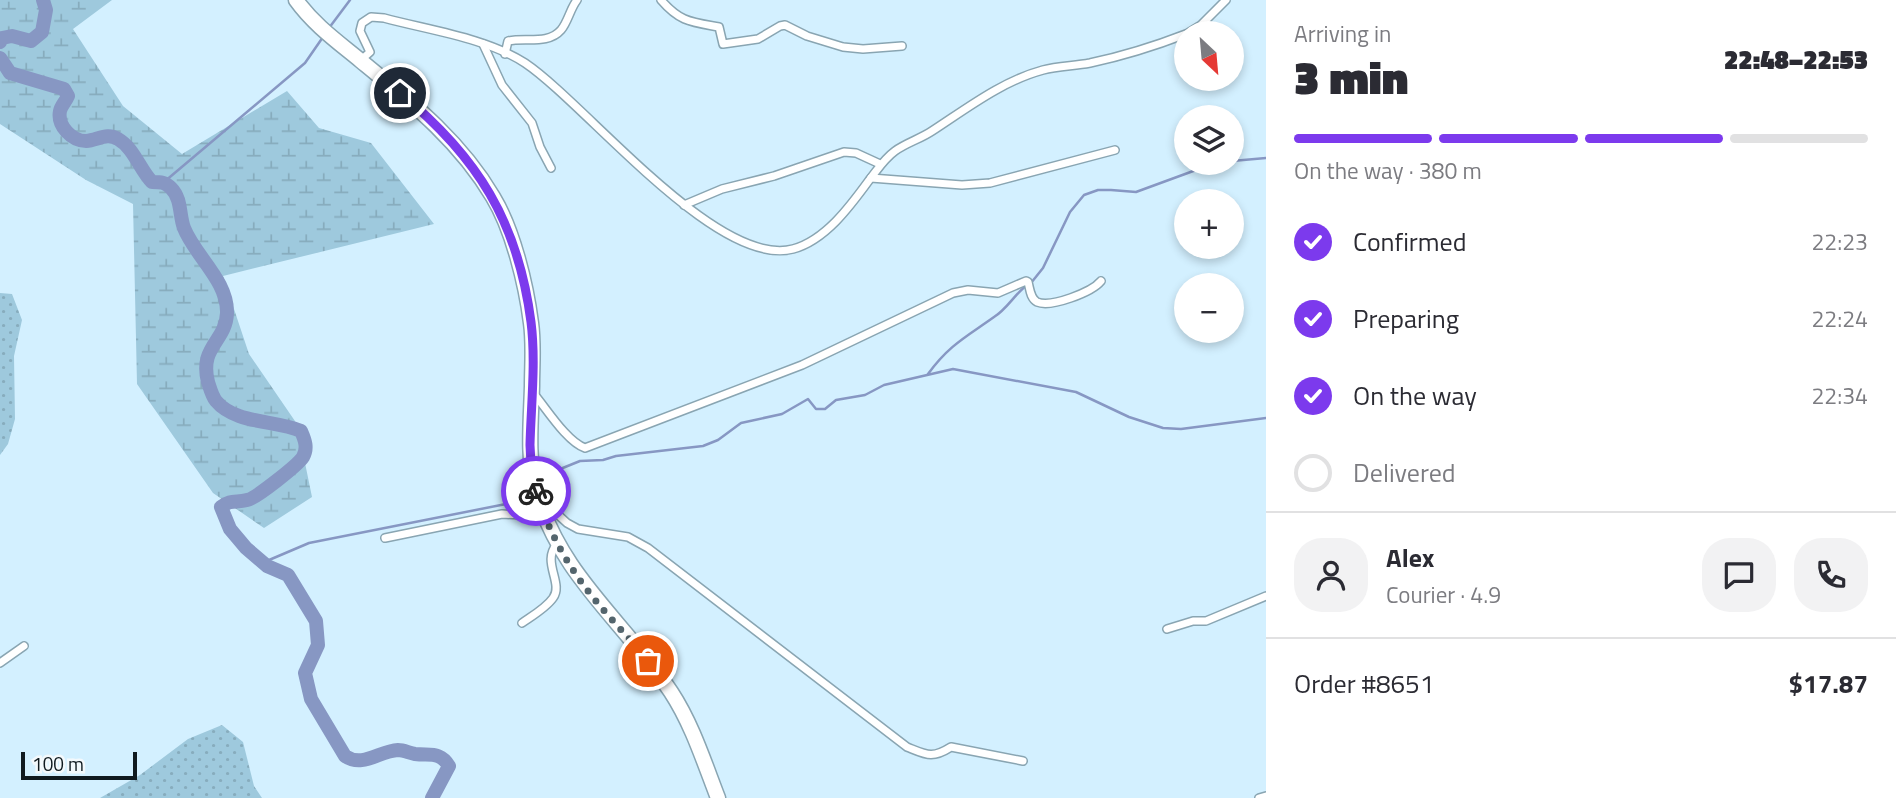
<!DOCTYPE html>
<meta charset="utf-8">
<style>
body{margin:0;font-family:"Titillium Web",sans-serif;background:#f2f2f3;color:#2b2b33;height:100vh;display:flex;flex-direction:column;font-size:26px;white-space:nowrap}
*{box-sizing:border-box;margin:0}
p{font-size:23px;color:#7c7c81}
.icon{flex:none;width:38px;height:38px;fill:none;stroke:currentColor;stroke-width:2;stroke-linecap:round;stroke-linejoin:round}
.map{position:relative;flex:1;overflow:hidden}
.sheet{display:flex;flex-direction:column;background:#fff;width:630px}
.sheet>*{flex:none}
.needle{width:46px;rotate:154deg}
.controls{position:absolute;left:1174px;top:21px;display:grid;gap:14px}
.controls a{display:grid;place-items:center;width:70px;height:70px;border-radius:50%;background:#fff;box-shadow:0 4px 10px #0003;font-size:35px}
.scale{position:absolute;left:21px;bottom:18px;width:116px;box-sizing:border-box;padding-left:7px;border:4px solid #0f1a1f;border-top:0;font-size:19px;line-height:24px;white-space:nowrap;color:#0f1a1f;-webkit-text-stroke:5px #f3f9fc;paint-order:stroke}
.pin{position:absolute;display:grid;place-items:center;width:60px;height:60px;color:#fff;margin:-30px;border:4px solid #fff;border-radius:50%;box-shadow:0 2px 7px #0007}
.courier{position:absolute;display:grid;place-items:center;width:70px;height:70px;margin:-35px;border:5px solid #7c3aed;border-radius:50%;background:#fff;color:#222;box-shadow:0 2px 9px #0007}
.summary em{font-style:normal;font-weight:800}
.summary div{display:flex;flex-direction:column-reverse}
.summary{display:flex;align-items:center;justify-content:space-between;height:119px;padding:0 28px}
h1{font-size:46px;font-weight:800;line-height:52px}
.bar{display:grid;grid-template-columns:repeat(4,1fr);gap:10px 7px;align-content:center;height:84px;padding:0 28px}
.bar i{height:9px;border-radius:5px;background:#e1e1e2}
.bar .active{background:#7c3aed}
.bar p{grid-column:span 4}
.line{display:flex;align-items:center;gap:18px;padding:0 28px;border-top:2px solid #e1e1e2}
.line div{flex:1}
.round{display:grid;place-items:center;flex:none;width:74px;height:74px;border-radius:28px;background:#f2f2f3}
ol{padding:0 28px;list-style:none}
li{display:flex;align-items:center;gap:21px;height:77px}
li p{margin-inline-start:auto}
li .icon{padding:7px;border-radius:50%;background:#7c3aed;color:#fff;stroke-width:4}
li:last-child{color:#7c7c81}
li i{width:38px;height:38px;border:4px solid #e1e1e2;border-radius:50%}
main{display:flex;flex:1;min-height:0}
.map>svg:first-child{display:block}
</style>
<main>
<div class="map">
<svg width="1266" height="798" viewBox="0 0 1266 798">
<defs>
<pattern id="grass-dots" width="8" height="8" patternUnits="userSpaceOnUse" patternTransform="scale(1.75)"><rect width="8" height="8" fill="#9ec9dd"/><path d="M2 2h.1M6 6h.1" fill="none" stroke="#87acbd" stroke-width="1.8" stroke-linecap="round"/></pattern>
<pattern id="wetland-marsh" width="20" height="14" patternUnits="userSpaceOnUse" patternTransform="scale(1.75)"><rect width="20" height="14" fill="#9ec9dd"/><path d="M1 5h8M5 5V1M11 12h8M15 12V8" fill="none" stroke="#87acbd"/></pattern>
</defs>
<rect width="100%" height="100%" fill="#d3f0ff"/>
<g fill="url(#grass-dots)">
<path d="M0,293L12,294L22,320L14,356L15,419L8,444L0,455Z"/>
<path d="M222,725L243,742L254,786L262,798H100L140,775L188,739Z"/>
</g>
<path fill="url(#wetland-marsh)" d="M0,0H112L73,29L123,106L182,154L287,91L319,128L371,143L434,224L223,276L249,354L297,424L312,497L264,528L213,493L137,384L133,204L86,180L0,124Z"/>
<g fill="none" stroke-linecap="round" stroke-linejoin="round">
<g stroke="#8797c3" stroke-width="2.5">
<path d="M329,28L350,0"/>
<path d="M1232,161L1266,158"/>
<path d="M164,182L305,63L323,37"/>
<path d="M1031,283L1043,268L1070,212L1084,195L1098,190H1111L1136,192L1196,170L1226,163"/>
<path d="M928,374C949,345 966,337 994,317C1007,309 1014,295 1026,286"/>
<path d="M538,478L580,461L603,460L616,456L703,446L718,440L741,423L782,414L808,399L816,409H825L836,400L865,395L884,385L953,369L1076,392L1129,417L1163,428L1181,429L1266,418"/>
<path d="M262,563L309,543L506,504L517,498L529,484"/>
</g>
<g stroke="#8797c3" stroke-width="14">
<path d="M0,42L2,38L12,36L31,41L42,32L46,10L43,0"/>
<path d="M0,58L10,73L64,89L68,96C66,101 61,106 60,111C57,126 72,141 86,141C98,140 107,132 118,139C134,148 140,170 152,182C161,182 165,182 171,188C182,199 179,215 184,228C195,256 228,281 227,313C226,342 199,346 208,382C210,388 212,396 216,401C235,424 275,420 301,431C305,440 308,448 303,457C298,465 255,499 247,500C236,503 231,499 221,507L230,529L246,548L267,566L288,575L316,621L318,645L305,673L311,699L345,756C363,768 379,751 398,750C404,750 409,753 415,754C430,756 440,751 449,766L432,798"/>
</g>
<g stroke="#89a5b2" stroke-width="10">
<g id="street">
<path d="M661,0C680,22 691,22 719,27L723,44L758,39L780,26L785,25L807,36L843,47L863,49L902,46"/>
<path d="M1188,33L1201,25L1226,0"/>
<path d="M483,44L502,85L532,123L540,147L551,168"/>
<path d="M505,54L508,41C525,37 548,45 561,30C568,22 570,9 577,0"/>
<path d="M361,60L370,52L360,31L362,23L371,17L384,18C428,30 487,38 525,63C586,104 717,269 793,249C826,240 851,205 870,179C878,169 884,159 895,151C906,143 920,139 932,131C966,109 1002,81 1043,70C1058,66 1074,66 1090,63C1123,56 1155,46 1186,34"/>
<path d="M871,178L962,185L990,183L1115,150"/>
<path d="M684,205L722,189L774,176L844,152L856,153L880,164"/>
<path d="M534,394C546,408 567,442 585,448L802,365L953,293L968,290L998,293L1026,281L1028,282C1030,289 1030,298 1037,302C1051,308 1092,292 1101,281"/>
<path d="M543,501L567,523L578,529L628,537L648,548L907,747C927,755 932,759 951,747L1023,761"/>
<path d="M385,538L502,514L544,516"/>
<path d="M522,623C532,616 546,608 553,598C564,583 541,562 557,544"/>
<path d="M1167,629L1193,621H1206L1266,596"/>
<path d="M0,663L24,646"/>
<path d="M1259,798L1266,796"/>
</g>
</g>
<g stroke="#89a5b2" stroke-width="17">
<path id="highway" d="M296,0C314,25 338,42 361,61C411,102 460,141 493,197C513,230 526,284 531,323C534,344 532,365 532,386C531,422 527,457 536,491C561,577 624,621 671,692C692,724 704,762 718,798"/>
</g>
<use href="#street" stroke="#fff" stroke-width="7"/>
<use href="#highway" stroke="#fff" stroke-width="14"/>
</g>
<g fill="none" stroke-linecap="round" stroke-linejoin="round">
<path stroke="#54656d" stroke-width="7" stroke-dasharray="0 12.6" d="M536,491C547,528 565,561 588,591C607,616 629,637 648,661"/>
<path stroke="#7c3aed" stroke-width="9" d="M400,93C478,157 518,222 531,322C536,362 531,405 530,445L531,464L536,491"/>
</g>
</svg>
<div class="controls">
<a><svg class="needle" viewBox="-14 -14 28 28"><path d="M0-13l5 13h-10z" fill="#e53935"/><path d="M0 13l5-13h-10z" fill="#7c7c81"/></svg></a>
<a><svg class="icon" aria-label="layers" viewBox="0 0 24 24"><path d="M12 4l9 5-9 5-9-5zM3 14l9 5 9-5"/></svg></a>
<a>+</a>
<a>−</a>
</div>
<div class="scale">100 m</div>
<div class="pin" style="left:648px;top:661px;background:#ea580c"><svg class="icon" aria-label="bag" viewBox="0 0 24 24"><path d="M5 8h14l-1 12H6zM9 8a3 3 0 0 1 6 0"/></svg></div>
<div class="pin" style="left:400px;top:93px;background:#1f2937"><svg class="icon" aria-label="home" viewBox="0 0 24 24"><path d="M3 11l9-7 9 7M6 9v11h12V9"/></svg></div>
<div class="courier" style="left:536px;top:491px"><svg class="icon" aria-label="bike" viewBox="0 0 24 24"><circle cx="6" cy="16" r="4"/><circle cx="18" cy="16" r="4"/><path d="M6 16l4-8h5l3 8M10 8l3 8H6M13 5h3"/></svg></div>
</div>
<section class="sheet">
<div class="summary"><div><h1>3 min</h1><p>Arriving in</p></div><em>22:48–22:53</em></div>
<div class="bar"><i class="active"></i><i class="active"></i><i class="active"></i><i></i><p>On the way · 380 m</p></div>
<ol>
<li><svg class="icon" aria-label="check" viewBox="0 0 24 24"><path d="M5 12l5 5 9-10"/></svg>Confirmed<p>22:23</p></li>
<li><svg class="icon" aria-label="check" viewBox="0 0 24 24"><path d="M5 12l5 5 9-10"/></svg>Preparing<p>22:24</p></li>
<li><svg class="icon" aria-label="check" viewBox="0 0 24 24"><path d="M5 12l5 5 9-10"/></svg>On the way<p>22:34</p></li>
<li><i></i>Delivered</li>
</ol>
<div class="line" style="height:126px"><a class="round"><svg class="icon" aria-label="person" viewBox="0 0 24 24"><circle cx="12" cy="8" r="4"/><path d="M4 21q1-7 8-7t8 7"/></svg></a><div><b>Alex</b><p>Courier · 4.9</p></div><a class="round"><svg class="icon" aria-label="chat" viewBox="0 0 24 24"><path d="M4 5h16v11H9l-5 4z"/></svg></a><a class="round"><svg class="icon" aria-label="phone" viewBox="0 0 24 24"><path d="M5 4h4l2 5-3 2q2 4 5 5l2-3 5 2v4C11 20 4 13 5 4z"/></svg></a></div>
<div class="line" style="height:91px"><div>Order #8651</div><b>$17.87</b></div>
</section>
</main>
